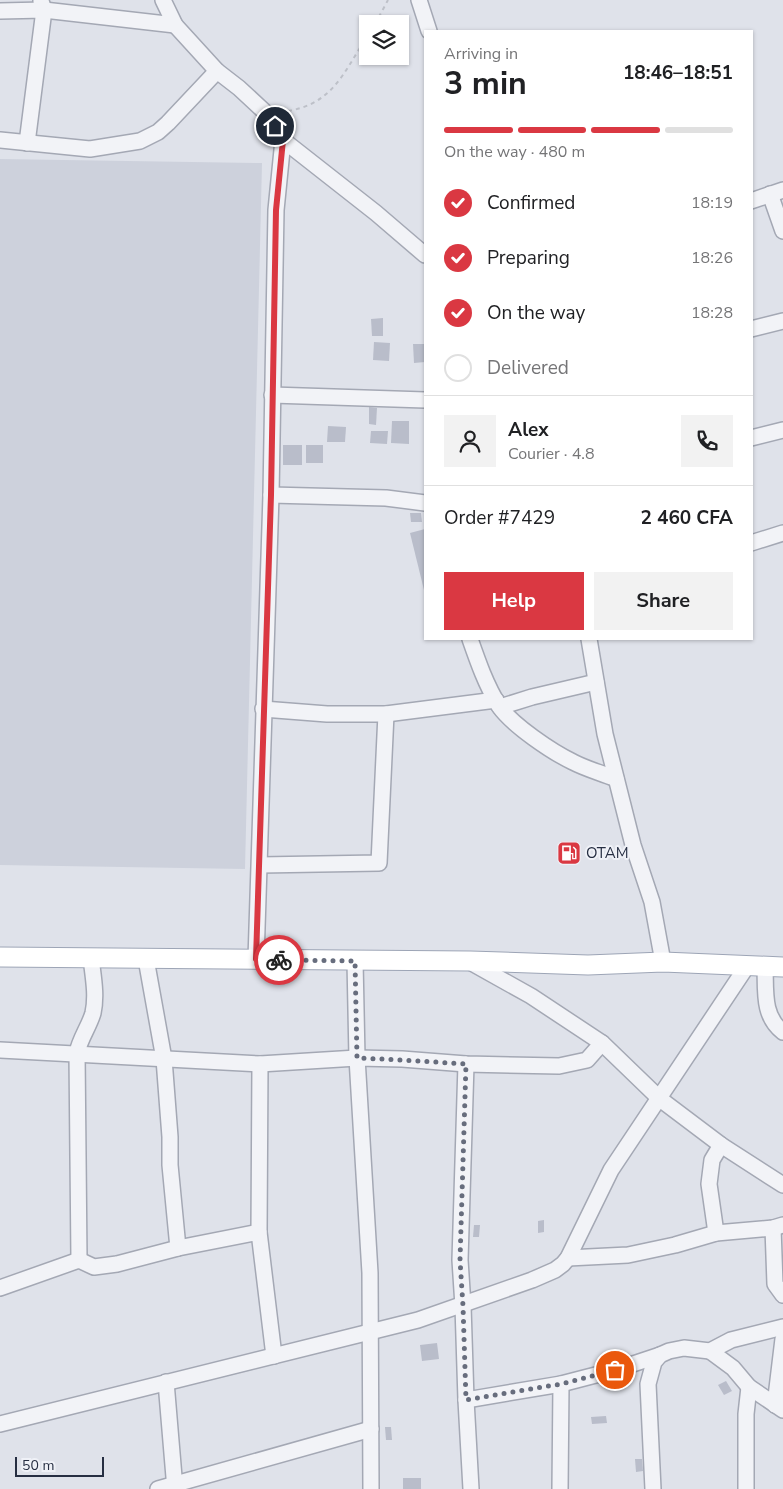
<!DOCTYPE html>
<meta charset="utf-8">
<style>
body{margin:0;font-family:"Nunito Sans",sans-serif;background:#f2f2f2;color:#202124;height:100vh;display:flex;flex-direction:column;font-size:19px;white-space:nowrap}
*{box-sizing:border-box;margin:0}
p{font-size:16px;color:#757577}
.icon{flex:none;width:28px;height:28px;fill:none;stroke:currentColor;stroke-width:2;stroke-linecap:round;stroke-linejoin:round}
.map{position:relative;flex:1;overflow:hidden}
.sheet{position:absolute;left:424px;top:30px;width:329px;height:610px;display:flex;flex-direction:column;background:#fff;border-radius:0px;box-shadow:0 1px 4px #0004}
.sheet>*{flex:none}
.buttons{position:absolute;left:359px;top:15px;display:grid;gap:10px}
.buttons a{display:grid;place-items:center;width:50px;height:50px;border-radius:0px;background:#fff;box-shadow:0 1px 4px #0004;font-size:25px}
.scale{position:absolute;left:15px;bottom:12px;width:89px;box-sizing:border-box;padding-left:5px;border:2px solid #262e42;border-top:0;font-size:14px;line-height:18px;white-space:nowrap;color:#262e42;-webkit-text-stroke:4px #eff1f7;paint-order:stroke}
.pin{position:absolute;display:grid;place-items:center;width:42px;height:42px;color:#fff;margin:-21px;border:2px solid #fff;border-radius:50%;box-shadow:0 1px 5px #0007}
.courier{position:absolute;display:grid;place-items:center;width:50px;height:50px;margin:-25px;border:4px solid #da3842;border-radius:50%;background:#fff;color:#222;box-shadow:0 1px 6px #0007}
.head em{font-style:normal;font-weight:700}
.head div{display:flex;flex-direction:column-reverse}
.head{display:flex;align-items:center;justify-content:space-between;height:85px;padding:0 20px}
h1{font-size:32px;font-weight:700;line-height:38px}
.bar{display:grid;grid-template-columns:repeat(4,1fr);gap:8px 5px;align-content:center;height:60px;padding:0 20px}
.bar i{height:6px;border-radius:4px;background:#e0e0e0}
.bar .active{background:#da3842}
.bar p{grid-column:span 4}
.line{display:flex;align-items:center;gap:12px;padding:0 20px;border-top:1px solid #e0e0e0}
.line div{flex:1}
.round{display:grid;place-items:center;flex:none;width:52px;height:52px;border-radius:0px;background:#f2f2f2}
ol{padding:0 20px;list-style:none}
li{display:flex;align-items:center;gap:15px;height:55px}
li p{margin-inline-start:auto}
li .icon{padding:5px;border-radius:50%;background:#da3842;color:#fff;stroke-width:4}
li:last-child{color:#757577}
li i{width:28px;height:28px;border:2px solid #e0e0e0;border-radius:50%}
.cta{display:flex;gap:10px;margin-top:auto;padding:10px 20px}
.cta a{flex:1;height:58px;border-radius:0px;background:#da3842;color:#fff;font-size:20px;font-weight:700;line-height:58px;text-align:center}
.cta a+a{background:#f2f2f2;color:#202124}
.map>svg:first-child{display:block}
</style>
<div class="map">
<svg width="783" height="1489" viewBox="0 0 783 1489">
<rect width="100%" height="100%" fill="#dfe2ea"/>
<path fill="#cdd1dc" d="M0,159L262,163L245,869L0,865Z"/>
<g fill="#b9bdca">
<path d="M383,318V336H372L371,319Z"/>
<path d="M374,342L390,343L389,361L373,360Z"/>
<path d="M413,344H425V362L414,363Z"/>
<path d="M369,407L377,408L376,425L369,424Z"/>
<path d="M392,421H409V444L391,443Z"/>
<path d="M328,426L346,427L345,442H327Z"/>
<path d="M371,431H388L387,444L370,443Z"/>
<rect x="283" y="445" width="19" height="20"/>
<rect x="306" y="445" width="17" height="18"/>
<path d="M410,513H421L422,522H411Z"/>
<path d="M425,529V590H424L410,533Z"/>
<path d="M544,1220V1232L538,1233V1221Z"/>
<path d="M474,1225H480L479,1237H473Z"/>
<path d="M437,1343L439,1359L422,1361L420,1345Z"/>
<path d="M726,1381L732,1391L724,1395L718,1385Z"/>
<path d="M606,1416L607,1423L592,1424L591,1417Z"/>
<path d="M385,1427H391L392,1440H386Z"/>
<path d="M635,1459H642L643,1471L636,1472Z"/>
<rect x="403" y="1478" width="18" height="11"/>
</g>
<g fill="none" stroke-linecap="round" stroke-linejoin="round">
<g stroke="#a4a8b4" stroke-width="18">
<g id="minor">
<path d="M163,0L175,25L217,71L239,88L266,113L283,140L376,213L425,255"/>
<path d="M419,0L429,31"/>
<path d="M0,11L44,10L175,25"/>
<path d="M0,140L90,149L140,141L158,132L168,123L217,71"/>
<path d="M27,143L44,10L41,1"/>
<path d="M770,194L783,231"/>
<path d="M751,201L783,190"/>
<path d="M751,329L783,321"/>
<path d="M272,395L425,400"/>
<path d="M751,438L783,430"/>
<path d="M271,495L386,498L425,503"/>
<path d="M751,543L783,533"/>
<path d="M470,639C478,662 486,685 499,706C512,725 552,752 573,762C586,769 602,773 616,779"/>
<path d="M589,639L605,734L633,845L652,902L663,962"/>
<path d="M500,707L532,697L596,682"/>
<path d="M263,709L327,714H386L496,700"/>
<path d="M260,865L379,863L386,714"/>
<path d="M256,959L271,495L276,210L283,140"/>
<path d="M355,961L357,1058L370,1273L371,1489"/>
<path d="M470,962L531,996L602,1043L660,1099L721,1145L783,1185"/>
<path d="M765,966C766,990 762,1016 783,1032"/>
<path d="M0,1050L260,1064L357,1058L402,1059L466,1064L559,1066L587,1060L602,1043"/>
<path d="M466,1064L460,1260L463,1306L466,1400L471,1489"/>
<path d="M773,1228L775,1284L783,1295"/>
<path d="M259,1232L260,1064"/>
<path d="M716,1233L709,1184L712,1160L721,1145"/>
<path d="M178,1248L259,1232L274,1356"/>
<path d="M568,1258L628,1255L675,1245L716,1233L773,1228L783,1225"/>
<path d="M79,1260L77,1053C80,1038 89,1027 93,1013C97,995 93,976 91,958"/>
<path d="M0,1288L79,1260L94,1267L117,1264L178,1248L170,1165V1137L164,1059L146,959"/>
<path d="M710,1351L733,1368L749,1387L783,1410"/>
<path d="M166,1382L175,1489"/>
<path d="M466,1400L561,1384L615,1370L660,1355"/>
<path d="M775,1405L783,1339"/>
<path d="M0,1424L418,1320L532,1280L555,1270L563,1264L568,1258L611,1170L747,966"/>
<path d="M158,1489L371,1429"/>
<path d="M560,1489L561,1384"/>
<path d="M653,1489L648,1384L654,1362L660,1355L669,1351L684,1348L710,1351L731,1340L783,1327"/>
<path d="M746,1489V1414L749,1387"/>
</g>
</g>
<g stroke="#9da5b6" stroke-width="21">
<path id="major" d="M0,957L470,961L588,965L663,962L783,967"/>
</g>
<g stroke="#bdc0c8" stroke-width="2" stroke-dasharray="4 4" stroke-linecap="butt">
<path d="M375,24L388,0"/>
<path d="M280,112C332,107 342,75 368,35"/>
</g>
<use href="#minor" stroke="#f2f3f7" stroke-width="15"/>
<use href="#major" stroke="#fff" stroke-width="19"/>
</g>
<g fill="none" stroke-linecap="round" stroke-linejoin="round">
<path stroke="#676d7d" stroke-width="5" stroke-dasharray="0 9" d="M279,960L355,961L357,1058L402,1060L466,1064L460,1260L463,1306L466,1400L561,1384L615,1370"/>
<path stroke="#da3842" stroke-width="6" d="M275,126L283,140L276,210L271,495L256,959L279,960"/>
</g>
<defs>
<g id="fuel-square" transform="scale(1.25)"><rect x="-9" y="-9" width="18" height="18" rx="4" fill="#da3842" stroke="#eff1f7"/><path d="M-5.5-6h7V0h2V4h1.3V-2.5L3-4.5l.8-.8L6-3V5H2.5V1h-1V6h-7ZM-4.2-4.7v3.2H.2V-4.7Z" fill="#fff"/></g>
</defs>
<g fill-rule="evenodd">
<use href="#fuel-square" x="569" y="853"/>
</g>
<g text-anchor="middle" stroke-width="4" stroke-linejoin="round" paint-order="stroke">
<g font-size="15" fill="#262e42" stroke="#eff1f7" text-anchor="start">
<text x="586" y="858">OTAM</text>
</g>
</g>
</svg>
<div class="buttons">
<a><svg class="icon" aria-label="layers" viewBox="0 0 24 24"><path d="M12 4l9 5-9 5-9-5zM3 14l9 5 9-5"/></svg></a>
</div>
<div class="scale">50 m</div>
<div class="pin" style="left:615px;top:1370px;background:#ea580c"><svg class="icon" aria-label="bag" viewBox="0 0 24 24"><path d="M5 8h14l-1 12H6zM9 8a3 3 0 0 1 6 0"/></svg></div>
<div class="pin" style="left:275px;top:126px;background:#1f2937"><svg class="icon" aria-label="home" viewBox="0 0 24 24"><path d="M3 11l9-7 9 7M6 9v11h12V9"/></svg></div>
<div class="courier" style="left:279px;top:960px"><svg class="icon" aria-label="bike" viewBox="0 0 24 24"><circle cx="6" cy="16" r="4"/><circle cx="18" cy="16" r="4"/><path d="M6 16l4-8h5l3 8M10 8l3 8H6M13 5h3"/></svg></div>
<section class="sheet">
<div class="head"><div><h1>3 min</h1><p>Arriving in</p></div><em>18:46–18:51</em></div>
<div class="bar"><i class="active"></i><i class="active"></i><i class="active"></i><i></i><p>On the way · 480 m</p></div>
<ol>
<li><svg class="icon" aria-label="check" viewBox="0 0 24 24"><path d="M5 12l5 5 9-10"/></svg>Confirmed<p>18:19</p></li>
<li><svg class="icon" aria-label="check" viewBox="0 0 24 24"><path d="M5 12l5 5 9-10"/></svg>Preparing<p>18:26</p></li>
<li><svg class="icon" aria-label="check" viewBox="0 0 24 24"><path d="M5 12l5 5 9-10"/></svg>On the way<p>18:28</p></li>
<li><i></i>Delivered</li>
</ol>
<div class="line" style="height:90px"><a class="round"><svg class="icon" aria-label="person" viewBox="0 0 24 24"><circle cx="12" cy="8" r="4"/><path d="M4 21q1-7 8-7t8 7"/></svg></a><div><b>Alex</b><p>Courier · 4.8</p></div><a class="round"><svg class="icon" aria-label="phone" viewBox="0 0 24 24"><path d="M5 4h4l2 5-3 2q2 4 5 5l2-3 5 2v4C11 20 4 13 5 4z"/></svg></a></div>
<div class="line" style="height:65px"><div>Order #7429</div><b>2 460 CFA</b></div>
<div class="cta"><a>Help</a><a>Share</a></div>
</section>
</div>
